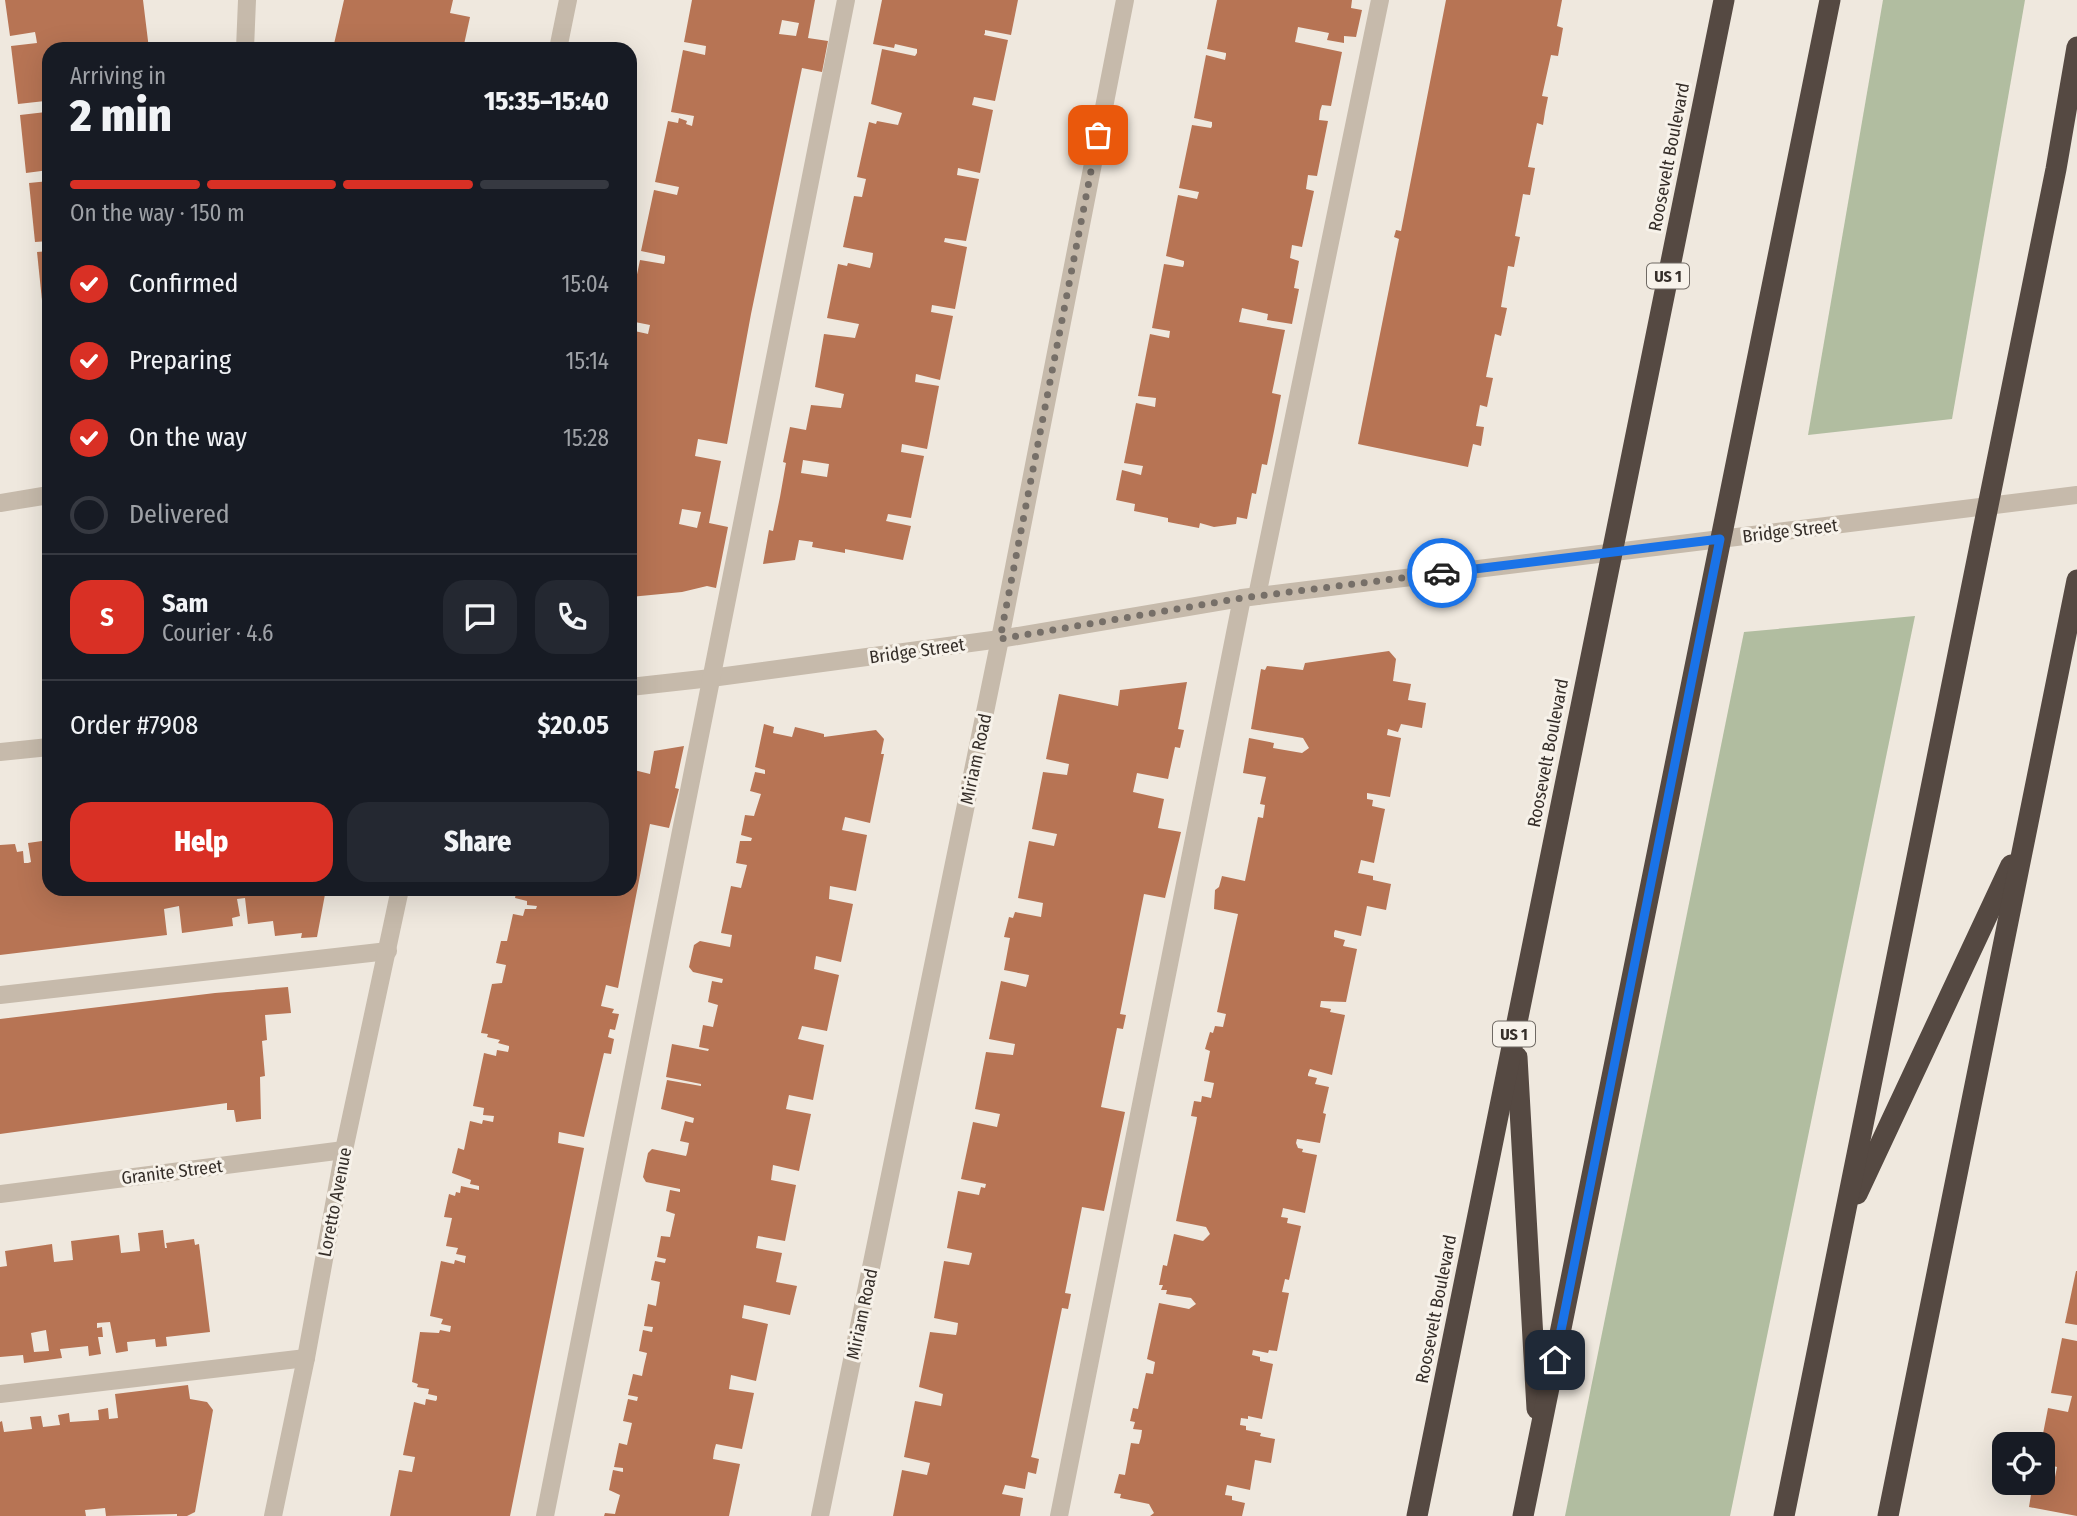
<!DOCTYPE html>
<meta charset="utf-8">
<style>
body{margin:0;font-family:"Fira Sans Condensed",sans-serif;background:#242831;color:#f1f3f6;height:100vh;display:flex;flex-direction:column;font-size:26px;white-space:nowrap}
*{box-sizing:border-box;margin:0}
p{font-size:23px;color:#9ea1a6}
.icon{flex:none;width:38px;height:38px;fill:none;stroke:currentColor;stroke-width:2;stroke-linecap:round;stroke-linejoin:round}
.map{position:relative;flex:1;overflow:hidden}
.sheet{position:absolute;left:42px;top:42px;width:595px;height:854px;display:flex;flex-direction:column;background:#171b24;border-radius:21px;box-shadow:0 7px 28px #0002}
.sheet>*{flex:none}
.buttons{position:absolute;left:1992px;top:1432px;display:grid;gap:14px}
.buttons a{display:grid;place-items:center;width:63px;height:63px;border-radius:14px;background:#171b24;box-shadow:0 7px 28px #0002;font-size:35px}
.pin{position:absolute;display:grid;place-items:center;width:60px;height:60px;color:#fff;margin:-30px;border-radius:14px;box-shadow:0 4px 10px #0006}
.courier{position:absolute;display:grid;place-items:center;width:70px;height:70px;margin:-35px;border:5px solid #1a73e8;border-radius:50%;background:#fff;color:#222;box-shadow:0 2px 9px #0007}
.overview em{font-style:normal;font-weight:800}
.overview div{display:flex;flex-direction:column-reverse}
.overview{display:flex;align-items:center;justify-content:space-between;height:119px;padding:0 28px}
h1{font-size:46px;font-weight:800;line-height:52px}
.bar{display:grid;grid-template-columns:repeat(4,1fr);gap:10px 7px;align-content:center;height:84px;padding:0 28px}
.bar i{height:9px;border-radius:5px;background:#363941}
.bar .selected{background:#d93025}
.bar p{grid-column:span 4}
.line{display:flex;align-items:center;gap:18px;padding:0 28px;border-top:2px solid #363941}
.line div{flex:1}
.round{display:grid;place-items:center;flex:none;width:74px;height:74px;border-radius:21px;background:#242831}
ol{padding:0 28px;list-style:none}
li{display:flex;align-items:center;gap:21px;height:77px}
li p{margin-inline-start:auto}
li .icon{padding:7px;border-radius:50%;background:#d93025;color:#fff;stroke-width:4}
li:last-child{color:#9ea1a6}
li i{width:38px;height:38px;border:4px solid #363941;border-radius:50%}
.cta{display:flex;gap:14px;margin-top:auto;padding:14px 28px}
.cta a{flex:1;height:80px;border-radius:21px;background:#d93025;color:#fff;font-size:28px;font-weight:800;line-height:80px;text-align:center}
.cta a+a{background:#242831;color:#f1f3f6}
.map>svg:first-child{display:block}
</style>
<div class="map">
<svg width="2077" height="1516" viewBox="0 0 2077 1516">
<rect width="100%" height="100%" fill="#efe8de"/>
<g fill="#b1bda0">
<path d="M1883,0H2025L1952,419L1808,435Z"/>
<path d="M1915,616L1730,1516H1565L1744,632Z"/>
</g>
<g fill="#b77454" fill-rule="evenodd">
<path d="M5,0H143L149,49H49V170L26,173L20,115L46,112L45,101L18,104L11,46L37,43L36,37L35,32L10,36Z"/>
<path d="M344,0H453L450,13L470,17L463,49H354L334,44Z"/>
<path d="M692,0H815L808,38L828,41L822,72L802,68L751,314L727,444L698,439L695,456L721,461L709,523L728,527L716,588L707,586L682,592L630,597V403L635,404L637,395L630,393V330L648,334L650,325L630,321V308L640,260L664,264L665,260V256L641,251L654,190L677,195L679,187L655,182L668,121L678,123L679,118L687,121L686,124L692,126L694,116L671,112L683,50L705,55L706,46L684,42ZM782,20L799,23L796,36L779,34ZM682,509L701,512L697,528L679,524Z"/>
<path d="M882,0H1018L1011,35L985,30V33L984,35L1008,40L995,101L974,97L972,105L993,110L980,173L958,168L957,175L979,179L966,241L945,238L944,242L967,247L955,309L932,305L931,312L953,316L940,380L916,374L915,382L939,386L927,449L902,444L901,452L924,456L911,518L888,514L887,518L886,521L911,526L903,560L845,549V553L812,547L813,542L799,540L795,560L763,564L769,530L773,531L780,497L786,463L783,462L790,427L806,430L811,405L841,408L844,394L815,387L824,334L855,338L859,324L827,318L838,264L847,266L848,263L870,268L872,261L873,253L843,247L854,196L862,197L866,179L857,177L869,122L876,124L877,121L898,125L902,113L871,104L882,49L915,56L917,53V49L895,44L894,48L873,44ZM803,460L829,464L827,477L801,473Z"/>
<path d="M1217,0H1352L1351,8L1362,10L1356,37L1344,36V43L1327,40L1329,33L1298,27L1295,42L1342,52L1331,106L1322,105L1320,111L1319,120L1328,121L1317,176L1308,175L1306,189L1314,191L1302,247L1292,245L1291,252L1290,258L1299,261L1294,288L1299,289L1292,324L1267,320L1268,314L1242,308L1239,322L1285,330L1272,393L1281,395L1274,431L1267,465L1262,464L1256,494L1252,493L1247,519L1237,517L1236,524L1214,527L1200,523L1199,528L1168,522V518L1134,511L1135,504L1116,500L1122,470L1141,475L1142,470L1143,466L1124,463L1136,403L1155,407L1156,398L1138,396L1150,334L1169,338L1170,331L1152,328L1164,264L1183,267L1184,264V261L1166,256L1178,195L1197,199L1199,192L1179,188L1192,125L1211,128L1212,126V122L1194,118L1206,55L1225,60L1226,55V53L1207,49Z"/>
<path d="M1446,0H1562L1557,26L1563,28L1558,56L1551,55L1542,96L1548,97L1545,112L1543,125L1537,123L1528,167L1535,168L1530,195L1523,194L1515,236L1520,237L1514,267L1508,266L1501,307L1507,308L1501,336L1495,334L1486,377L1493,378L1487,407L1480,405L1476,426L1484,427L1481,446L1473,444L1468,467L1358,444L1399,239L1394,237L1396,230L1401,231Z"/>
<path d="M49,181V241L35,242L29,183Z"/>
<path d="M49,251V310H43L37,252Z"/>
<path d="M49,320V349H47L44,321Z"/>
<path d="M49,500V529H47L44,501Z"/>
<path d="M1389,651L1396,659L1393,681L1411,684L1408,700L1426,703L1422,728L1401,724L1398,732L1388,729L1387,735L1401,738L1390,797L1367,793V799L1373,800L1372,806L1385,809L1374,863L1361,860L1358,873L1373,876V880L1391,884L1386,910L1367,906L1361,936L1335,930L1334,933V937L1345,940L1343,946L1357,949L1346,1002L1321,1001L1320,1007L1331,1009L1330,1012L1345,1015L1332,1075L1310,1069L1308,1074V1076L1317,1078L1315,1084L1329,1087L1323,1113L1326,1114L1320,1143L1297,1139L1296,1143L1298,1148L1303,1149L1302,1152L1317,1155L1305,1213L1283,1208L1282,1213L1281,1217L1288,1218L1287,1223L1301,1226L1289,1280L1285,1279L1282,1292L1289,1293L1277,1351L1269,1350L1268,1353L1253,1350L1252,1355L1260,1357V1361L1273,1364L1262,1419L1248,1416V1419L1241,1418L1240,1425L1246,1426V1430L1261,1433L1260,1436L1275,1439L1271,1463L1255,1460L1250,1490L1227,1485L1225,1495L1232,1496V1500L1245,1503L1242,1516H1150L1154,1513L1149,1504L1120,1498L1121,1494L1114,1493L1119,1474L1125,1475L1131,1443L1139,1444L1141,1437L1142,1430L1133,1429L1135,1422L1130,1421L1133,1408L1138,1409L1146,1373L1153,1374L1155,1362L1147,1359L1159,1303L1189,1309L1196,1304L1191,1298L1166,1294L1167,1290H1161L1163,1285H1159L1163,1265L1167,1266L1174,1234L1203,1241L1210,1234L1206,1227L1176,1221L1196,1123L1197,1117L1191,1116L1194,1101L1201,1102L1202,1096L1211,1098L1214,1083L1204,1081L1210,1051L1205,1049L1210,1032L1213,1033L1215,1026L1223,1027L1226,1014L1217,1012L1238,914L1214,909L1215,890L1219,887L1222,876L1245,881L1258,817L1263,818L1265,805L1260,804L1266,777L1243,773L1249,738L1274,743L1273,748L1302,753L1309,748L1303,738L1251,729L1261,669L1265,670L1267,666L1303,670L1305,663Z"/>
<path d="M1187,682L1178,729L1184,730L1180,748L1175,747L1168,779L1137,773L1133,792L1164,799L1158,828L1181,832L1165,898L1144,894L1120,1014L1126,1015L1123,1029L1117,1028L1101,1107L1125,1112L1104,1211L1082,1207L1065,1293L1071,1294L1068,1309L1062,1308L1061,1313L1032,1454L1031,1457L1039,1459L1036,1474L1028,1472L1025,1489L1005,1485L1002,1494L1023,1498L1020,1516H893L902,1470L927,1475L930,1463L904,1457L915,1401L941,1406L943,1394L919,1387L930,1332L956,1335L957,1331L958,1323L934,1318L944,1261L969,1265L971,1258L972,1253L947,1248L958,1191L979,1195L981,1187L985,1188L986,1184L961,1179L973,1122L997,1127L1000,1114L975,1109L986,1052L1013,1055L1015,1044L989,1039L1001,981L1026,987L1028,980L1029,975L1004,970L1010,938L1004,937L1009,917L1013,918L1015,912L1041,917L1043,903L1018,898L1029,841L1054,846L1057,834L1032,829L1043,772L1067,775L1069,764L1046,759L1059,694L1118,706L1120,690Z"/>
<path d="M764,724L774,727L773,733L792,737L795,727L824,734V737L876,730L884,739L881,754H884L870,823L845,817L842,830L867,835L856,891L830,886L829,899L853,904L841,962L816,956L814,969L839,975L827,1031L802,1026L798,1039L824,1045L813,1100L789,1095L786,1109L811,1114L799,1171L773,1165L771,1180L796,1185L785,1241L758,1236L756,1248L782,1253L776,1282L797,1286L790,1315L744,1305L742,1318L768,1324L756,1381L731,1375L729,1389L754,1393L742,1449L716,1444L714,1451L713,1459L740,1464L729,1516H604L605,1513L615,1514L617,1506L620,1495L609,1490L613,1470L623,1472V1468L614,1467L619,1443L627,1445L632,1423L623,1421L628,1399L637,1401L638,1397L628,1395L633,1374L642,1376L644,1366L647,1353L639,1351L643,1330L652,1332L653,1327L644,1326L648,1304L656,1306L660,1282L651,1280L655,1261L665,1263L666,1259L657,1257L661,1236L670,1237L675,1214L666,1211L670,1190L680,1192V1189L646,1182L643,1177L648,1153L652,1149L686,1156L687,1153L689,1143L680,1141L685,1121L693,1123L694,1118L661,1109L667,1080L701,1086V1084L666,1077L672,1044L708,1051L709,1049L699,1047L703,1025L713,1027L718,1005L708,1002L712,981L722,983L723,979L693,972L689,967L694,945L700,941L730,947L732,935L721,933L731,886L741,888L747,865L736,863L740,841H751L752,838L741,835L745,815L754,816L761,794L750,791L755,772L765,774V770L755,767Z"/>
<path d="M684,746L675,788L679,789L669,828L650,824L618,988L606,985L601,1006L614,1009L612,1013L619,1014L615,1030L610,1029L608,1037L614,1039L611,1054L604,1053L584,1137L559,1132L558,1143L584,1148L510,1516H390L399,1470L412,1472L415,1457L403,1455L414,1402L425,1405L426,1399L436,1401L437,1399V1396L428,1394L429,1389L417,1387L418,1384L412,1382L420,1332L439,1333L440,1330L450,1332L451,1326L441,1324L443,1319L430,1316L441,1261L454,1264L455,1260L465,1263V1260L466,1256L456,1254L458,1248L446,1246L452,1218L444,1217L449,1194L455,1196L456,1192L460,1193L461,1186L479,1190V1186L470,1184L471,1180L452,1173L458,1148L464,1150L470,1121L482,1124L483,1120L493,1122L494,1116L483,1115L484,1108L473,1106L484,1053L496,1056L497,1050L508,1052L509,1048V1046L498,1043L500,1040L487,1037L488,1034L481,1033L492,984L502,983L506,965L496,963L501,941H507L513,914L523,916L525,909H536L537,906L527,905V901L515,898L517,889H630V769L650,774L654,751Z"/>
<path d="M49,840V889H326L317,937L301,938L302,933L275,936L273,921L248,924L245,898L237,899L240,916L232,918L233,926L182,933L179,906L164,909L167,935L0,955V845L15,844L17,852L23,851L24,863H28L31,862L28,843Z"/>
<path d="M288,987L291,1013L265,1015L267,1040L262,1041L265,1076L260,1077L261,1119L236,1122L234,1110H227V1103L0,1134V1019L215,993Z"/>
<path d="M163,1230L165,1248H167L166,1243L194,1239L195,1245L199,1244L210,1332L166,1337L167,1346L156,1347L155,1339L127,1342L128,1351L116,1353L110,1322L97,1323V1328L102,1327L103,1337H98L101,1354L89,1356L88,1346L60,1349L62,1358L24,1363L23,1355L0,1357V1267L7,1266L5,1251L52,1244L54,1262L73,1260L71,1241L119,1235L121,1253L140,1251L138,1233ZM46,1330L49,1351L34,1352L31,1333Z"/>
<path d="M2076,1271H2077V1325L2065,1323Z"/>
<path d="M2062,1338L2077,1341V1516L2029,1507L2033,1482H2042V1479L2054,1482L2057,1467L2042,1463L2041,1444L2048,1408L2068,1412L2072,1396L2051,1393Z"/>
<path d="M188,1385L190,1399L207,1402L213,1410L195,1512L187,1516H177V1514L106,1516L105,1508L85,1510L86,1516H0V1422L2,1421L4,1432L32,1429L30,1417L41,1416L43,1427L60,1425L58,1415L69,1413L70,1422L99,1420L98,1410L108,1408L109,1419L118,1418L115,1394Z"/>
</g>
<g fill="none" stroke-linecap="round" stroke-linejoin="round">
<g stroke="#c6baab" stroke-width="18">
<path d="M245,49L247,0"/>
<path d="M558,49L568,0"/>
<path d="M0,503L49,495"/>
<path d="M1257,596L1380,0"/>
<path d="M630,687L711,678L1000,639L1242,598L2077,495"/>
<path d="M0,752L49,747"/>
<path d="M0,995L388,951"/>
<path d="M0,1194L344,1150"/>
<path d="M0,1394L306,1358"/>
<path d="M273,1516L306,1358L344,1150L400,889"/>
<path d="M545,1516L846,0"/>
<path d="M820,1516L1000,639L1125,0"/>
<path d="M1059,1516L1242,598"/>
</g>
<g stroke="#554942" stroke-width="21">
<path d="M1517,1057L1537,1409"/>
<path d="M1857,1194L2011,865"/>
<path d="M1417,1516L1724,0"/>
<path d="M1523,1516L1830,0"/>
<path d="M1784,1516L2056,169L2077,47"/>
<path d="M1888,1516L2077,580"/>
</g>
</g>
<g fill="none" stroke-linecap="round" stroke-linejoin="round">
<path stroke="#766f68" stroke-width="7" stroke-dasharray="0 12.6" d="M1098,135L1000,639L1242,598L1442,573"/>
<path stroke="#1a73e8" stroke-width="9" d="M1442,573L1720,539L1555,1360"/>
</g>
<g text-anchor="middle" stroke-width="6" stroke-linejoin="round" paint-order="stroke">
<g fill="#f7f2ea" stroke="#6f6963" stroke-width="2">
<rect x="1647" y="263.5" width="42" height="25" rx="5"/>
<rect x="1493" y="1021.5" width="42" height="25" rx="5"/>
</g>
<g font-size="16" font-weight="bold" fill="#352e29">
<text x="1668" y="282">US 1</text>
<text x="1514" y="1040">US 1</text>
</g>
<g font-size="18" fill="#352e29" stroke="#f7f2ea">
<text transform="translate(1669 157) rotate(-79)" y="6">Roosevelt Boulevard</text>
<text transform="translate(1790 531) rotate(-7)" y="6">Bridge Street</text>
<text transform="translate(917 651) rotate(-8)" y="6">Bridge Street</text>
<text transform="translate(1548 753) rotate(-79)" y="6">Roosevelt Boulevard</text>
<text transform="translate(976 759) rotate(-78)" y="6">Miriam Road</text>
<text transform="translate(172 1172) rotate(-7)" y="6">Granite Street</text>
<text transform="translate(335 1202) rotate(-79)" y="6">Loretto Avenue</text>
<text transform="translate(1436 1309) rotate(-79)" y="6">Roosevelt Boulevard</text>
<text transform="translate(862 1314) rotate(-78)" y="6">Miriam Road</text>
</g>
</g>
</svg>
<div class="buttons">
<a><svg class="icon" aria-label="locate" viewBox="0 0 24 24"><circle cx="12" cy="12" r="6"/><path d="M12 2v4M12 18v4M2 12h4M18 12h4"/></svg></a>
</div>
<div class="pin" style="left:1098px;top:135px;background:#ea580c"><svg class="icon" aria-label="bag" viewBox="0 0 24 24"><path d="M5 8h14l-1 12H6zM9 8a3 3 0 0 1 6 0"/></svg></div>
<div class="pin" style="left:1555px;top:1360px;background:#1f2937"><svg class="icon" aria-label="home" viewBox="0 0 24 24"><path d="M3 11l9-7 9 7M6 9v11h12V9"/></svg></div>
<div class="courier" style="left:1442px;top:573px"><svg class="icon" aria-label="car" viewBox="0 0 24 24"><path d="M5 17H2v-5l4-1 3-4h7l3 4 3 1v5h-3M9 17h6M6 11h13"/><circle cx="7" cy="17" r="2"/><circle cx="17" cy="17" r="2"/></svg></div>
<section class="sheet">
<div class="overview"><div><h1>2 min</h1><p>Arriving in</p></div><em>15:35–15:40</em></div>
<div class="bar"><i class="selected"></i><i class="selected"></i><i class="selected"></i><i></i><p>On the way · 150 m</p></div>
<ol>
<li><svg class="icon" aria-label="check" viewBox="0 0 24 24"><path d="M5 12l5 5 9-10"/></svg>Confirmed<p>15:04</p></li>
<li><svg class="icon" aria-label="check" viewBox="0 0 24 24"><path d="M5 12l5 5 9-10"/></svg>Preparing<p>15:14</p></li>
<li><svg class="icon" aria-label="check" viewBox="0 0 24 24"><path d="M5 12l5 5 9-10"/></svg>On the way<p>15:28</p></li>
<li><i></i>Delivered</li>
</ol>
<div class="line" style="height:126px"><b class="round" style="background:#d93025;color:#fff">S</b><div><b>Sam</b><p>Courier · 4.6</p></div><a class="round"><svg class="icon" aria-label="chat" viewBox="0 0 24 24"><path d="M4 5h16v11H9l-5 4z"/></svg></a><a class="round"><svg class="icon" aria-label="phone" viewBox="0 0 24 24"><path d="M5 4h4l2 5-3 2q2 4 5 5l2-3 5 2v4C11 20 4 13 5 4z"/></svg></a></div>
<div class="line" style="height:91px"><div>Order #7908</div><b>$20.05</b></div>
<div class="cta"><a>Help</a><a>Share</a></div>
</section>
</div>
